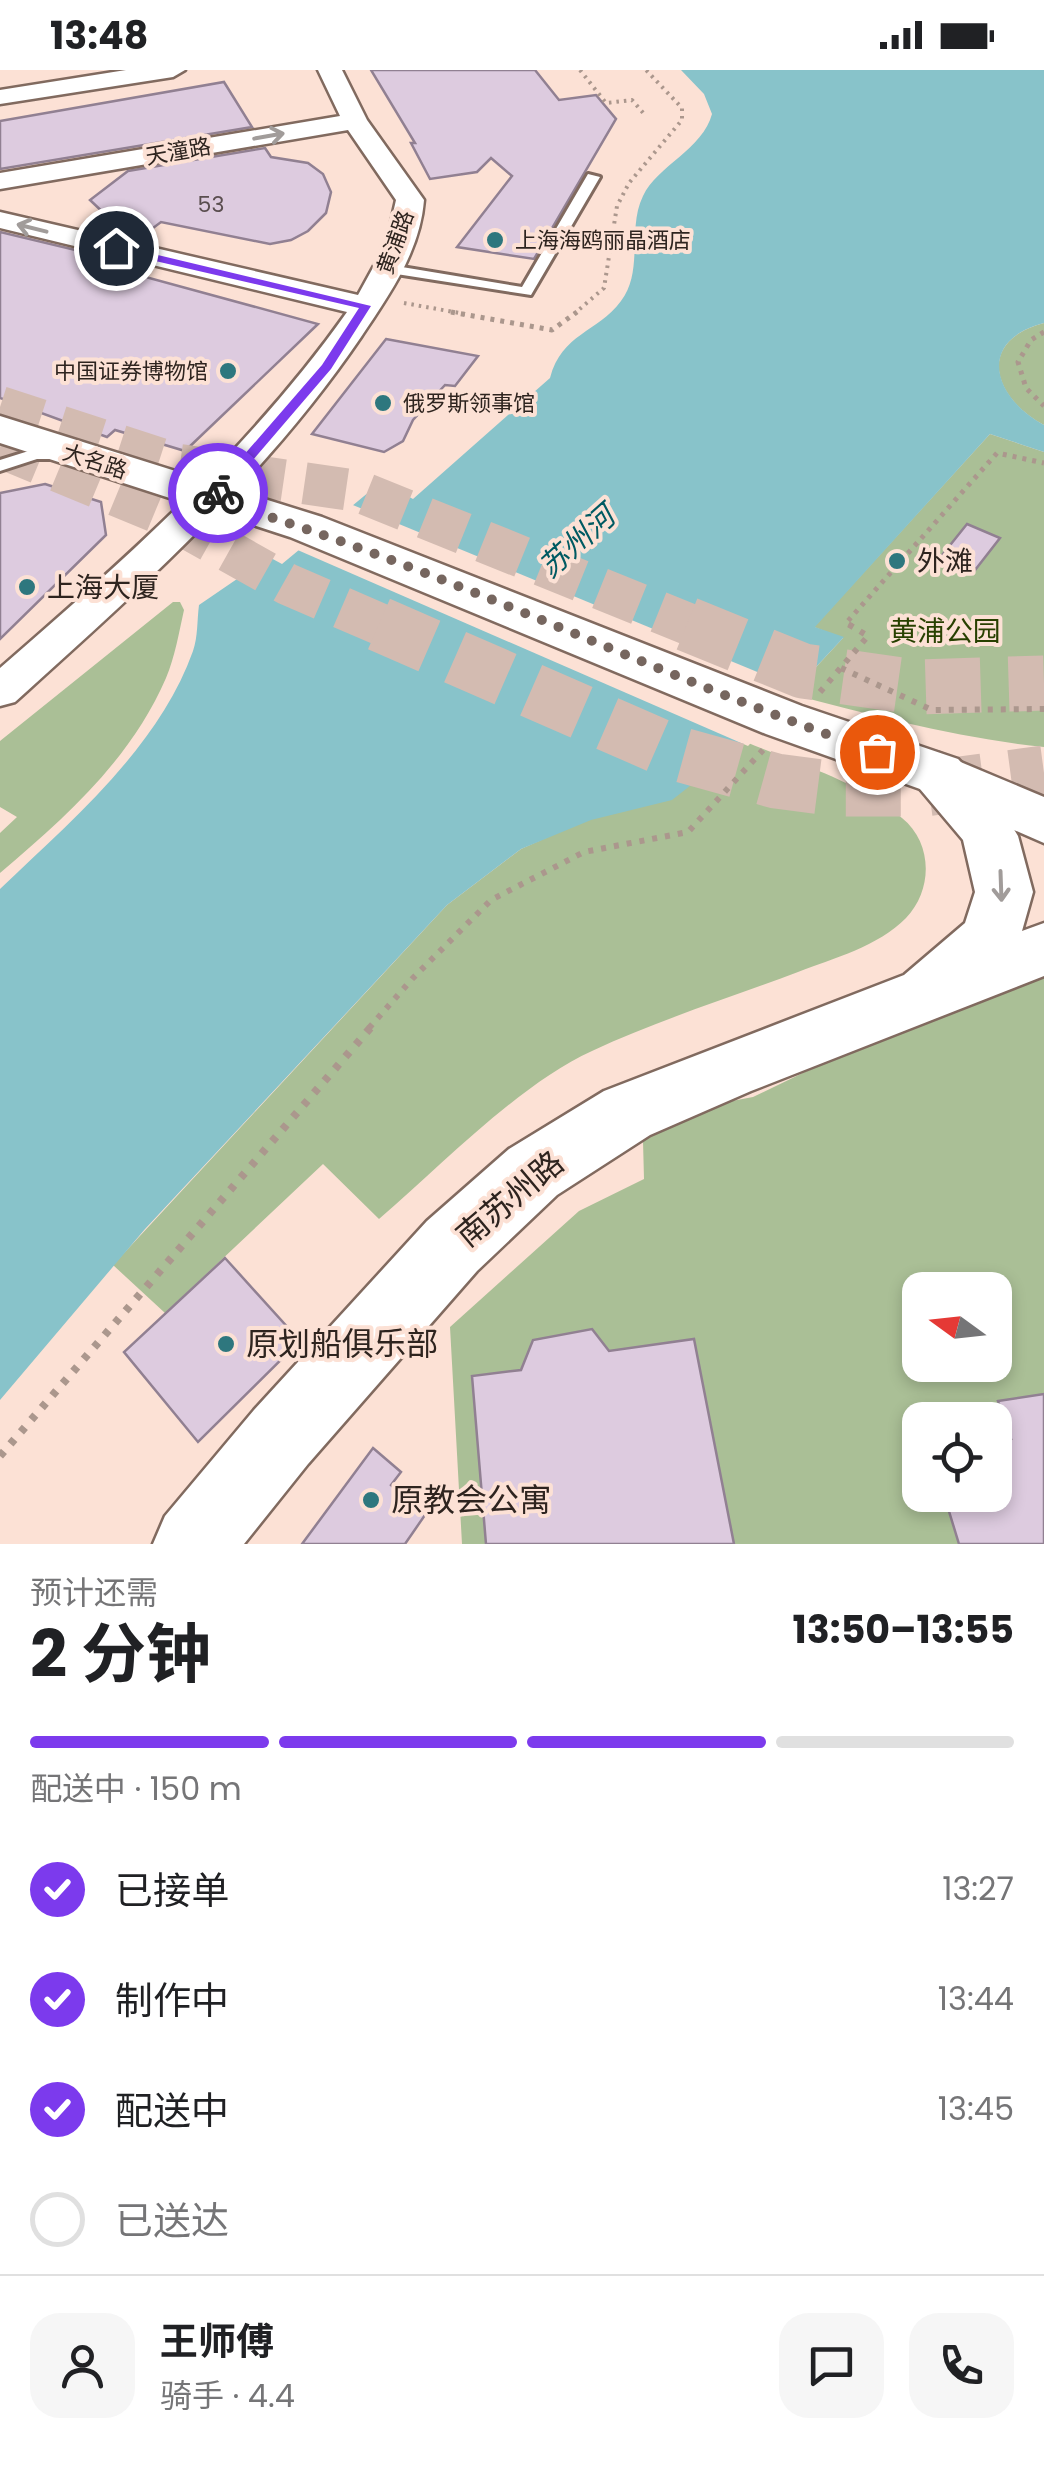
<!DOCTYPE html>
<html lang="zh">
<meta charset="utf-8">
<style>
body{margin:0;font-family:Poppins,"Noto Sans SC",sans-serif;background:#f6f6f6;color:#202124;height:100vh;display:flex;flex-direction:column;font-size:38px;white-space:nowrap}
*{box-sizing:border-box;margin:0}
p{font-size:32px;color:#757577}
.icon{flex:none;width:55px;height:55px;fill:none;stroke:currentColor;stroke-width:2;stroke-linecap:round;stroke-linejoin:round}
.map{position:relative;height:1474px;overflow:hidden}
.sheet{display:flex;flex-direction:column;background:#fff;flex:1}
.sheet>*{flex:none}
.needle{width:65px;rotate:285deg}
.tools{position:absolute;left:902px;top:1202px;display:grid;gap:20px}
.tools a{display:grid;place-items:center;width:110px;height:110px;border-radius:20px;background:#fff;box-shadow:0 5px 15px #0003;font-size:50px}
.pin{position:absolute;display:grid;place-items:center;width:85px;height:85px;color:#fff;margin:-42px;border:5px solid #fff;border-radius:50%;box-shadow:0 2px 10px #0007}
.courier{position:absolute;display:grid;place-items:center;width:100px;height:100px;margin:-50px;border:8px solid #7c3aed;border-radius:50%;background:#fff;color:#222;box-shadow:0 2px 12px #0007}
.headline em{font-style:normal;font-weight:700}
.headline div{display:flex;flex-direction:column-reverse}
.headline{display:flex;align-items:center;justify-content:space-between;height:170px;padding:0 30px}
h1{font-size:65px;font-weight:700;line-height:75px}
.bar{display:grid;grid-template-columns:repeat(4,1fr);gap:15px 10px;align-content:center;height:120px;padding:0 30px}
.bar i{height:12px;border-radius:8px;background:#e0e0e0}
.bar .current{background:#7c3aed}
.bar p{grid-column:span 4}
.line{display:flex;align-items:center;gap:25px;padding:0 30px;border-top:2px solid #e0e0e0}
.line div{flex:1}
.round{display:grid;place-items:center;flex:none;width:105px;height:105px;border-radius:30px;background:#f6f6f6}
ol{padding:0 30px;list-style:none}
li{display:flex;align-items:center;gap:30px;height:110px}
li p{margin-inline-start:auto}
li .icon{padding:10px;border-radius:50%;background:#7c3aed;color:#fff;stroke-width:4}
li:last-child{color:#757577}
li i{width:55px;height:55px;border:5px solid #e0e0e0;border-radius:50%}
.status{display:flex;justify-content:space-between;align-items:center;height:70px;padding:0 50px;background:#fff;direction:ltr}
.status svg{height:28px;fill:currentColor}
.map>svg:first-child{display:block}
</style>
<div class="status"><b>13:48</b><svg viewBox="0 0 49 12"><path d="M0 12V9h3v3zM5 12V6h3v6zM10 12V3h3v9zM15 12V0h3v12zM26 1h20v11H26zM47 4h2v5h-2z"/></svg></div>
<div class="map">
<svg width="1044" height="1474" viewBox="0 0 1044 1474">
<rect width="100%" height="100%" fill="#fce1d5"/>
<g fill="#aabf96" fill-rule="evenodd">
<path d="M1044,253V355C993,328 975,271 1044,253Z"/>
<path d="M990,364L1044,382V677C957,668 875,646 791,624L843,568L814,557Z"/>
<path d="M173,532H180L184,540C179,562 175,587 166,608C131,689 66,747 0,803V763L17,747L0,737V671Z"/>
<path d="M746,672C798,694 858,711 902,748C933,773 933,820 906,848C879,876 832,889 798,902C730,928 658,950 592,981C518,1015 442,1095 379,1149L323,1094L165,1243L113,1195L447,835L521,779L718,691Z"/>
<path d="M1044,898V1474H462L450,1257L579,1141L644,1109L643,1071L695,1038L753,1027L842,984ZM920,1220H995V1295H920ZM920,1350H995V1425H920Z"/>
</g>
<path fill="#88c3ca" d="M681,0H1044V253C975,271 994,328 1044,355V382L990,364L815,557L844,567L746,672L672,730L591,750L521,779L447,835L145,1159L0,1330V819C71,751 159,677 193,581C198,567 197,550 199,535L269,487L282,494L381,412L413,429L550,308C562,263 597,263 621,231C644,201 627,158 643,126C657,96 703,79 712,44L704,24Z"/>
<path fill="#fce1d5" d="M348,433L801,620L748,676L293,478Z"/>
<g fill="#ddcbdf" stroke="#918092" stroke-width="2.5">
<path d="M371,0H535L559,30L596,25L616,49L534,189L457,177L512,106L491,88L477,102L430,109L411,73H415Z"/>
<path d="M224,12L252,57L0,99V51Z"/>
<path d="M265,78L271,87L308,93L323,104L331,122L326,143L308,161L291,170L270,174L161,152L137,170L130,168L90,130L128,101Z"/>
<path d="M0,162L113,189L105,196L318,254L185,381L115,360L107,367L0,328Z"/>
<path d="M386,269L478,286L455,316L445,315L413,350L403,371L384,382L312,364Z"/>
<path d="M45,414L101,432L106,465L0,569V423Z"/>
<path d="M967,454L1000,468L972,504L939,489Z"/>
<path d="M225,1188L300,1271L198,1372L124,1282Z"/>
<path d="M592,1259L609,1281L694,1269L734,1474H486L472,1306L521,1300L533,1270Z"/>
<path d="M1044,1324V1474H959L944,1425H995V1372L1011,1369L998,1331Z"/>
<path d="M373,1378L401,1402L391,1415L425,1445L405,1474H302Z"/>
</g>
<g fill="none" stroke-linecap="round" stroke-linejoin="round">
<g stroke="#d3bbb1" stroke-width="42" stroke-dasharray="42 21" stroke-linecap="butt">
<path d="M0,337L179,395L358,421L693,556"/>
<path d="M0,377L164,445L287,514L384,556"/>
</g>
<g stroke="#d3bbb1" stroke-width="55" stroke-dasharray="55 28" stroke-linecap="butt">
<path d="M379,554L675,683L776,711L838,719H924L1044,703"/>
<path d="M687,554L803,601L916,617L1044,613"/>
</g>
<g stroke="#816a5f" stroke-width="6">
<g id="service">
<path d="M588,104L600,107L531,225L390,203L383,199L390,195L522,217Z"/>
<path d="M35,379H64L73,384L64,389H37L0,401V390Z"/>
</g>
</g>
<g stroke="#816a5f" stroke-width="5">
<g id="minor">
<path d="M126,0H185L173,7L0,34V20Z"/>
<path d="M318,0H342L367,50L424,130C420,182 389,225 361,267C266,407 140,519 15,632L0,636V598C127,488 250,379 347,242L0,158V142L358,225L386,174L396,130L348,60L0,119V103L340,46Z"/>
</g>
</g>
<g stroke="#816a5f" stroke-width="5">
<path id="tertiary" d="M0,346L322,447L802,636L958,689L995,728L1018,766L1033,822L1022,861L1044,853V906L751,1021L650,1065L557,1125L477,1201L308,1394L244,1474H153L165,1446L254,1340L427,1151L509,1079L604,1021L904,905L965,853L975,822L963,770L920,719L766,664L290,467L0,373Z"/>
</g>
<g stroke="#816a5f" stroke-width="5">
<path id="secondary" d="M939,683L1044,727V773L920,719L912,704L920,689Z"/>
</g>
<g stroke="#ab978d" stroke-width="4" stroke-dasharray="2.5 5" stroke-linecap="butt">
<path d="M580,0L606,33L632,30L645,45"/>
<path d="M404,233L465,244"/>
<path d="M574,244L604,218L617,136L629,113L682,50V38L646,0"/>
</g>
<g stroke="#ab978d" stroke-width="5" stroke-dasharray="4 6" stroke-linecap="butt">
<path d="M451,242L552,260L577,242"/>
<path d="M1044,262L1031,270L1018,292L1026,318L1044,336"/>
<path d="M852,556L846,553L997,383L1044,393"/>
</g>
<g stroke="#ab978d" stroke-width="6" stroke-dasharray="5 8" stroke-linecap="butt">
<path d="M841,598L932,640L1044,639"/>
<path d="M820,622L868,566L848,554"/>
<path d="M369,958L412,909L491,830L584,782L688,762L763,680"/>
</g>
<path stroke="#ab978d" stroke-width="8" stroke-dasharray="6 10" stroke-linecap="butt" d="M0,1386L372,956"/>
<use href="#service" fill="#fff" fill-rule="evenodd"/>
<use href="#minor" fill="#fff" fill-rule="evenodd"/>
<use href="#tertiary" fill="#fff" fill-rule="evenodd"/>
<use href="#secondary" fill="#fff" fill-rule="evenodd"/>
</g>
<defs><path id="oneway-shaft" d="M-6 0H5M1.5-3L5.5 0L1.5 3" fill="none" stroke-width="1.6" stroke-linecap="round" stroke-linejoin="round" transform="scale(2.5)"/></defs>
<g stroke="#a19c9a">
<use href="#oneway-shaft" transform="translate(269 66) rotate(-10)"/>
<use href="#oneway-shaft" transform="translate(32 158) rotate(-166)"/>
<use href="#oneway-shaft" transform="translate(1001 816) rotate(88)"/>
</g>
<path fill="#7c3aed" d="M116,175L371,236L331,299L222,426L211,423L322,295L359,238L112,181Z"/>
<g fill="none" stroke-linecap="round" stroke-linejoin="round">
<path stroke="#76665f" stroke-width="10" stroke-dasharray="0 18" d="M218,423L212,429C440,496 653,605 877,682"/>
</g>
<g fill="#2e777e" stroke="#fce1d5" stroke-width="4">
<circle cx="495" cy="170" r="10"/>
<circle cx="228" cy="301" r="10"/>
<circle cx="383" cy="333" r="10"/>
<circle cx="897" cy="491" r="10"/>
<circle cx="27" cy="517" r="10"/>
<circle cx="226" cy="1274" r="10"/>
<circle cx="371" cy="1430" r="10"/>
</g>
<g text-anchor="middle" stroke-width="8" stroke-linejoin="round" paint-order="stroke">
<g font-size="22" fill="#2e241f" stroke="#fce1d5">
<text transform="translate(178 81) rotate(-10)" y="8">天潼路</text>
<text transform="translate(395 172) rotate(-70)" y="8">黄浦路</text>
<text transform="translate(95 391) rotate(18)" y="8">大名路</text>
</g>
<g font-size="22" fill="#5a4e4f">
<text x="211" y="142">53</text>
</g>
<g font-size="22" fill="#2e241f" stroke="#fce1d5" text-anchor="start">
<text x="515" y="178">上海海鸥丽晶酒店</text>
<text x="208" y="309" text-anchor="end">中国证券博物馆</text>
<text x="403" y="341">俄罗斯领事馆</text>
</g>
<g font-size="28" fill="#2e241f" stroke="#fce1d5" text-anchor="start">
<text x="917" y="501">外滩</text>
<text x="47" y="527">上海大厦</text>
</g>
<g font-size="28" fill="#284000" stroke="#fce1d5">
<text x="945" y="571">黄浦公园</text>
</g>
<g font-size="30" font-style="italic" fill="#005a62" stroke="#fce1d5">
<text transform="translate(577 472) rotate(-42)" y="10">苏州河</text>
</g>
<g font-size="32" fill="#2e241f" stroke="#fce1d5">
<text transform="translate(510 1129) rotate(-40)" y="11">南苏州路</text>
</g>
<g font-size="32" fill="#2e241f" stroke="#fce1d5" text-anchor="start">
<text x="246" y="1285">原划船俱乐部</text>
<text x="391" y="1441">原教会公寓</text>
</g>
</g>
</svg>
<div class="tools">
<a><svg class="needle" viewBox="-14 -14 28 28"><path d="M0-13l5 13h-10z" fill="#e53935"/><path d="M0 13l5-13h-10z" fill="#757577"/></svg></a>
<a><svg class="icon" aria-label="locate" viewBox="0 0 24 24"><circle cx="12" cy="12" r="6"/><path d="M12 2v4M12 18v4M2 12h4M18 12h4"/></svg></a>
</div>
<div class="pin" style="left:877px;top:682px;background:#ea580c"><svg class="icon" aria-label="bag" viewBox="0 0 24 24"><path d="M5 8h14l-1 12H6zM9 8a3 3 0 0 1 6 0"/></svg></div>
<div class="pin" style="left:116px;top:178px;background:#1f2937"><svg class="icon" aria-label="home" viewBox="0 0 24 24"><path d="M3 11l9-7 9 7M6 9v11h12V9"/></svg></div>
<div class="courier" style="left:218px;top:423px"><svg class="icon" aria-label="bike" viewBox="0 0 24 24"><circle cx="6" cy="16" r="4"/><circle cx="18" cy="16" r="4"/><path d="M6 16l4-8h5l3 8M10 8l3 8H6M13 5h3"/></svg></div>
</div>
<section class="sheet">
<div class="headline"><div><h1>2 分钟</h1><p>预计还需</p></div><em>13:50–13:55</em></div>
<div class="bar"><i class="current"></i><i class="current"></i><i class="current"></i><i></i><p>配送中 · 150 m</p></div>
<ol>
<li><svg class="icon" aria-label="check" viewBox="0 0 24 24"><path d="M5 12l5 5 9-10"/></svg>已接单<p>13:27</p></li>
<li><svg class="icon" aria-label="check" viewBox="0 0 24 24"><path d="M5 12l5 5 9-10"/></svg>制作中<p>13:44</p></li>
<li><svg class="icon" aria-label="check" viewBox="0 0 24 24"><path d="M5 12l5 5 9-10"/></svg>配送中<p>13:45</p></li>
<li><i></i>已送达</li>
</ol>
<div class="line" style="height:180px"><a class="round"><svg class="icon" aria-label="person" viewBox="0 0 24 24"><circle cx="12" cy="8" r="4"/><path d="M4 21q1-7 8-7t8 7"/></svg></a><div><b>王师傅</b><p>骑手 · 4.4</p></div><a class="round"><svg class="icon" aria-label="chat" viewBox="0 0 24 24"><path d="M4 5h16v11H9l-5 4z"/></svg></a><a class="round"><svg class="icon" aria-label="phone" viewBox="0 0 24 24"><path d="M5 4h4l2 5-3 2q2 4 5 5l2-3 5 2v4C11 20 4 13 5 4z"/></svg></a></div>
</section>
